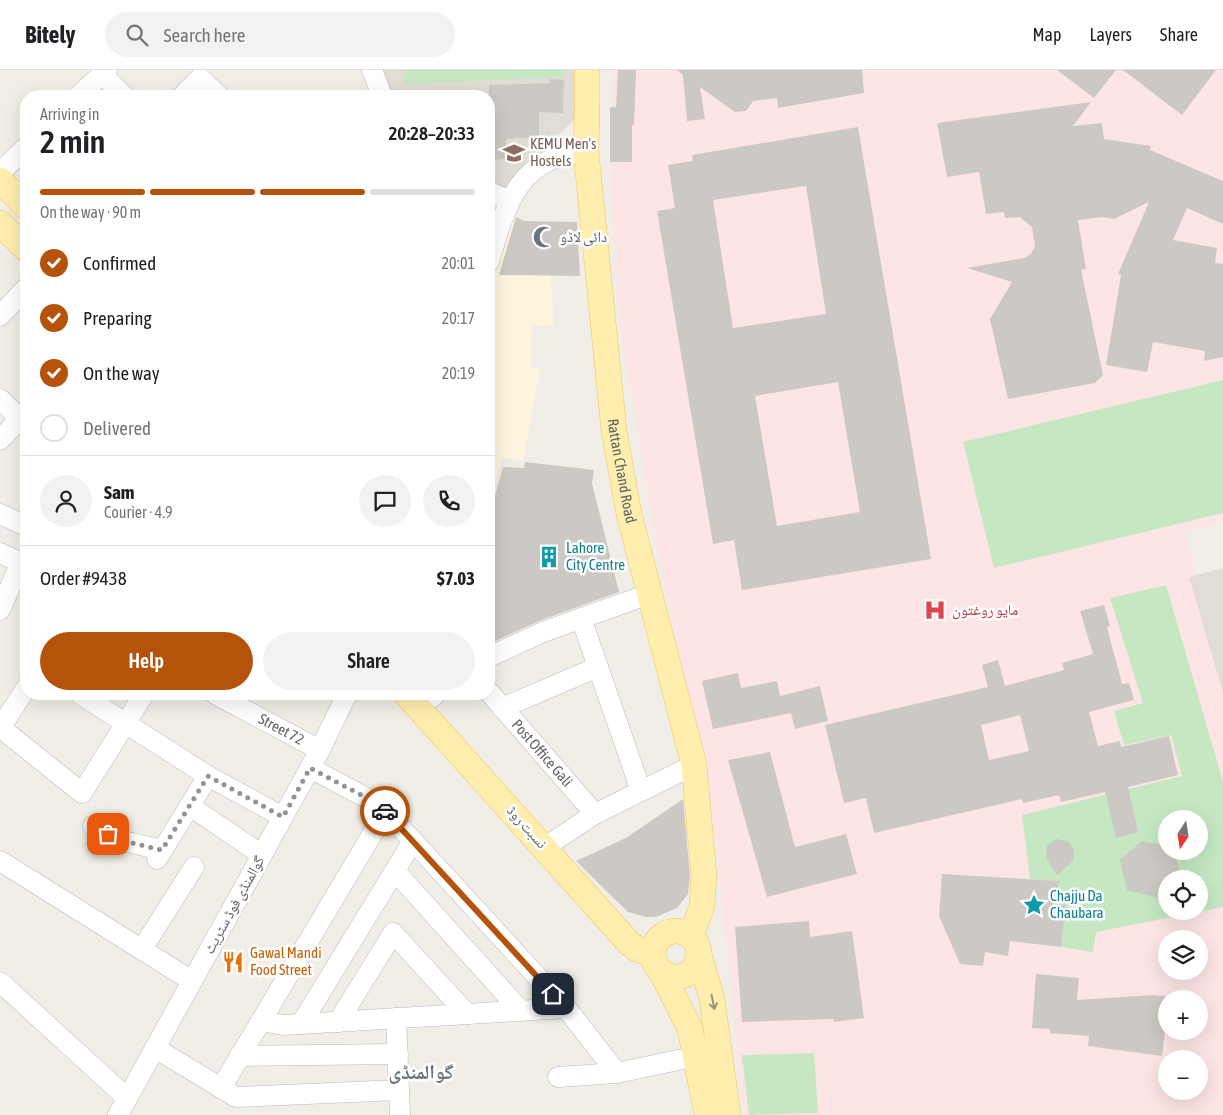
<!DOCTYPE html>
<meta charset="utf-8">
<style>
body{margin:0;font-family:"Asap Condensed","Noto Naskh Arabic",sans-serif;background:#f2f2f2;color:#202124;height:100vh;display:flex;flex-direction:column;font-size:19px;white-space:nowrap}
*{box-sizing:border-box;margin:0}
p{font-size:16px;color:#757577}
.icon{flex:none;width:28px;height:28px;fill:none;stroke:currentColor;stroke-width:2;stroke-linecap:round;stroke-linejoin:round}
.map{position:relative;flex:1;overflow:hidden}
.drawer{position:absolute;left:20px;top:20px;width:475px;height:610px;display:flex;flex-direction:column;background:#fff;border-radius:20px;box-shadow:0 5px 20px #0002}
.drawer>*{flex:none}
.needle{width:32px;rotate:192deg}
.buttons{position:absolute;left:1158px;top:740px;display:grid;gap:10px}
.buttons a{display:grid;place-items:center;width:50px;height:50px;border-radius:50%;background:#fff;box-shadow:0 5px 20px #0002;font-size:25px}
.pin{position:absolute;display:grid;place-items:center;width:42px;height:42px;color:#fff;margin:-21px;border-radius:10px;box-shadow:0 2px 8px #0006}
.courier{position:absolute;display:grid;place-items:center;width:50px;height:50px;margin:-25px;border:4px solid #b45309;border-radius:50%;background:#fff;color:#222;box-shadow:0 1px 6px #0007}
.head em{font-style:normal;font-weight:600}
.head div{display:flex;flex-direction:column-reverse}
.head{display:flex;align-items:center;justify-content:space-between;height:85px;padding:0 20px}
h1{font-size:32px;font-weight:600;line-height:38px}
.bar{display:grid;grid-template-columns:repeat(4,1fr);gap:8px 5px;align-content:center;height:60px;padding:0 20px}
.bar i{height:6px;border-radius:4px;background:#e0e0e0}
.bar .current{background:#b45309}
.bar p{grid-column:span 4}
.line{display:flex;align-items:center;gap:12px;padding:0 20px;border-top:1px solid #e0e0e0}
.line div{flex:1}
.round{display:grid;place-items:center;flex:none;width:52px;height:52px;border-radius:26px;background:#f2f2f2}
ol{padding:0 20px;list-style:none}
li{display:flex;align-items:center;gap:15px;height:55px}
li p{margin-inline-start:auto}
li .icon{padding:5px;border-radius:50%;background:#b45309;color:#fff;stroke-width:4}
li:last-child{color:#757577}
li i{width:28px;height:28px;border:2px solid #e0e0e0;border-radius:50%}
.action{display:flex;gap:10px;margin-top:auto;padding:10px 20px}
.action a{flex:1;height:58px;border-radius:30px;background:#b45309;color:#fff;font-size:20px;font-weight:600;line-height:58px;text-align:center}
.action a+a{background:#f2f2f2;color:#202124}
header{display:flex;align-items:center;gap:30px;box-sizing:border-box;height:70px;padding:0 25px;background:#fff;border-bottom:1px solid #e0e0e0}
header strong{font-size:24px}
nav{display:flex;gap:28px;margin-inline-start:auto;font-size:18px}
.search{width:350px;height:45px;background:#f2f2f2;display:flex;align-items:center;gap:12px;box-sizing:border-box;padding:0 18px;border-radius:28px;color:#757577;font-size:19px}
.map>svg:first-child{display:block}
</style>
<header>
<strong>Bitely</strong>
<div class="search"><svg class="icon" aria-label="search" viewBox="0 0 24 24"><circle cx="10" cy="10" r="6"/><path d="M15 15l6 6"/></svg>Search here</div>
<nav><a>Map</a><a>Layers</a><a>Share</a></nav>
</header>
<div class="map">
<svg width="1223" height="1045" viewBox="0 0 1223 1045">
<rect width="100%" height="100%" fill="#f1eee7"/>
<path fill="#fff5de" d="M489,122L504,142L524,151L556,154L550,199L554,256L532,255L530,299L540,298L523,391L502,387L489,433Z"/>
<g fill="#e1ddd5">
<path d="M383,0H577L580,44L499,123L489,122V26H392Z"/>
<path d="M1223,498V623L1189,507Z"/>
</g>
<path fill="#fce5e4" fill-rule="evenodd" d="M614,0H1223V451L1185,462L1196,505L1189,508L1223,623V1045H744L716,775L647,421L619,250L610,92ZM1166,749H1199V781H1166ZM1166,809H1199V841H1166ZM1166,869H1199V901H1166ZM1166,929H1199V961H1166ZM1166,989H1199V1021H1166Z"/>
<g fill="#c5e8c3" fill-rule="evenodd">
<path d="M403,0H564V7L404,14Z"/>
<path d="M1223,310V443L994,498L963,372Z"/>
<path d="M1166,515L1223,712V837L1096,862L1093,882L1061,877L1066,835L1056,834L1058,811L1030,809L1022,745L1182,706L1171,665L1124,675L1114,641L1143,633L1110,528ZM1166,749H1199V781H1166ZM1166,809H1199V841H1166Z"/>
<path d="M814,983L818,1043L749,1045L742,985Z"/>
</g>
<g fill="#ccc9c4" fill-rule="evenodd">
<path d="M618,0H636L634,55H632V92H610V37H616Z"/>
<path d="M677,0H862L864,23L778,38L777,28L753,31L746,41L735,42L700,17L705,49L687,51L683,5Z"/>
<path d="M1057,0H1116L1094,28Z"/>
<path d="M1123,0H1216L1182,45Z"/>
<path d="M550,9L564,10L563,43L539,42V67L506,69V89L489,90V15L550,13Z"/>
<path d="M1091,32L1073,56L1102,53L1104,69L1151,76L1150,80L1223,111V154L1187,138L1173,170L1217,178L1215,193L1223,194V287L1204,291L1205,281L1153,272L1147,302L1106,295L1121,205L1118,204L1149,132L1114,149L1102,147L1078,150L1086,199L1081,200L1103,305L1095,313L1008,329L990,249L1012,212L967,198L1024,188L1031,184L1035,176L1032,157L1020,147L1005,148L1004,142L986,144L979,102L947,107L937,53Z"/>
<path d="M858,57L931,489L742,520L734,470L713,474L657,141L675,138L668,95L693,91L692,85ZM806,116L826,244L733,258L713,130ZM838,312L860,442L777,456L755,326Z"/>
<path d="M516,147L524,151L577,152L580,206L499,205Z"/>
<path d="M525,392L594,400L592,413L619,522L539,551L489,574V448L503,397L524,398Z"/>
<path d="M1104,535L1110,556L1107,557L1122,614L1129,613L1134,630L1089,642L1098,676L1120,671L1121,677L1169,666L1178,705L1128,717L1138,762L1116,768L1105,722L1061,732L1059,725L1023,733L1022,729L874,763L866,728L844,733L825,655L988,617L982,595L998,590L1005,616L1064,600L1062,593L1093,584L1080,541ZM1020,645L1029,681L989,690L981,655Z"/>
<path d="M738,603L741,618L777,611L780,626L820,616L828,651L795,659L791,643L713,659L702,611Z"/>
<path d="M770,682L795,777L846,764L857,804L767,827L728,690Z"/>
<path d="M683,729L690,806L688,824L677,838L656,847H646L628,842L576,791L626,768Z"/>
<path d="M1056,769L1068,771L1074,779L1073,791L1057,805L1046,788L1047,776Z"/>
<path d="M1142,771L1166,776V781H1174L1182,809H1166V821L1158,828L1127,820L1120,790Z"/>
<path d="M942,804L1059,811L1056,834L1066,835L1061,877L1010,871L1008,886L985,882L983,896L960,894L939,846Z"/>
<path d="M809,851L810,867L852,861L864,948L834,952L833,949L742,952L735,857Z"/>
<path d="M1036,904L1079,908L1077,930L1153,925L1166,926V953L1162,986L1088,976L1089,966L1050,963V959L1032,958Z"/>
</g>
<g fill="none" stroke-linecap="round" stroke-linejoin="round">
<g stroke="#b7babe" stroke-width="21">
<g id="minor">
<path d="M372,0L382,26"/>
<path d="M102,4L124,26"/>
<path d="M78,26L107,0"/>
<path d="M182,26L200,8L219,26"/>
<path d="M0,103L26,77"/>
<path d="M489,122L509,130"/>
<path d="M489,192C505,137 518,85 586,82"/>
<path d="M0,246L26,218"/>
<path d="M0,329L26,355"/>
<path d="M0,370L26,342"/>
<path d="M0,444L26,456"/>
<path d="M0,483L26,495"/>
<path d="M0,540L21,492"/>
<path d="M581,548L641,721"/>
<path d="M489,587L543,562L649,524"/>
<path id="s1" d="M489,622L595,744"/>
<path d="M80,624L208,706L283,747"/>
<path id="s2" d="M215,624L320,680"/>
<path d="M418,637L436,624"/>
<path d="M502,638L598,597"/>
<path d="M1,658L82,723L144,624"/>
<path d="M0,659L26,618"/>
<path d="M310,698L380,735L566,938L617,1003"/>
<path d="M190,736L262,785"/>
<path d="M386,741L261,951L283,955L566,938"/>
<path d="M93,756L123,771L162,780"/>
<path d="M545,777L595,744L694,695"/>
<path d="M157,789L208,706"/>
<path d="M0,791L192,911"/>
<path d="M395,801L521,941"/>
<path d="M142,879L194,797"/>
<path d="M0,912L127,1028"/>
<path d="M396,948L400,1045"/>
<path d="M338,952L393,863L467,944"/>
<path d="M301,954L413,771"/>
<path d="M155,978L236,1027L399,1020"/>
<path d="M239,986L398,984"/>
<path d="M558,1007L617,1003L697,986"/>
<path d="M221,1018L261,951"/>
<path d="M118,1045L320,680L347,624"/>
</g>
</g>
<g stroke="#f5c25c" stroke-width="26">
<g id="major">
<path d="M587,36V0"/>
<path id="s3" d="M587,44L586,82L614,361L629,444L694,695L704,806L702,836L691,866"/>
<path d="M0,110L26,137"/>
<path d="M0,153L26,179"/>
<path d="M406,624L629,873L637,879L653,885"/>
<circle cx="676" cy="884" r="23"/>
<path d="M699,885L712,929L728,1045"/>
<path d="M662,903L690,959L707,1045"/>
</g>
</g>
<use href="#minor" stroke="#fff" stroke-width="20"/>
<use href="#major" stroke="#ffeeae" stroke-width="25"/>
</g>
<defs><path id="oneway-shaft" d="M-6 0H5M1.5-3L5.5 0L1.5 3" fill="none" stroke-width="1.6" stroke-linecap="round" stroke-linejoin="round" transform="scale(1.25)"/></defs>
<use stroke="#969480" href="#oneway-shaft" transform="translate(713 932) rotate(78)"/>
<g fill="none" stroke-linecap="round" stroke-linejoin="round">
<path stroke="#919494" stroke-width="5" stroke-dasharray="0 9" d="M108,764L123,771L162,780L208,706L283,747L310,698L380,735L385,741"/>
<path stroke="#b45309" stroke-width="6" d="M385,741L553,924"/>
</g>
<defs>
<g id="university-bare" transform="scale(1.725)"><path d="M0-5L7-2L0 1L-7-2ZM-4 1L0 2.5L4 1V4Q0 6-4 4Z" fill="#8d6e63" stroke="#fff" stroke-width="2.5" paint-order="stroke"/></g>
<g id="mosque-bare" transform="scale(1.725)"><path d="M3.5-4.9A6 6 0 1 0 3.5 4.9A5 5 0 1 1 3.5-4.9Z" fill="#6b7280" stroke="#fff" stroke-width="2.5" paint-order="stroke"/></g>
<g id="building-bare" transform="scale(1.725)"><path d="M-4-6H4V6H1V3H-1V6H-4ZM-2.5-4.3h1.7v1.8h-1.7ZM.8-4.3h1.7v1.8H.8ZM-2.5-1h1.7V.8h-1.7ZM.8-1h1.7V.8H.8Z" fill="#0f9aa8" stroke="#fff" stroke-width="2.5" paint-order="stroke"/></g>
<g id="hospital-bare" transform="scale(1.725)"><path d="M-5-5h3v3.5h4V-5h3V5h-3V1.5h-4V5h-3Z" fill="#e0444e" stroke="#fff" stroke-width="2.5" paint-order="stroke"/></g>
<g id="sight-bare" transform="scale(1.725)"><path d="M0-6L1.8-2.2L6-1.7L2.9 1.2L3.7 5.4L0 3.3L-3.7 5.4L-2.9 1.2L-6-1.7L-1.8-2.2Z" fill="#0f9aa8" stroke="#fff" stroke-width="2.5" paint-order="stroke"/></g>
<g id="restaurant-bare" transform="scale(1.725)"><path d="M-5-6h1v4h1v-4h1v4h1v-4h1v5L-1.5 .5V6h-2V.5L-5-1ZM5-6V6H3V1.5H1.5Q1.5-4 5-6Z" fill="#e8710a" stroke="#fff" stroke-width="2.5" paint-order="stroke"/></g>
</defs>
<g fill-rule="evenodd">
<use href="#university-bare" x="514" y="83"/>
<use href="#mosque-bare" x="544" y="167"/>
<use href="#building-bare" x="549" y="487"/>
<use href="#hospital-bare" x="935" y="540"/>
<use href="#sight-bare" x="1034" y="835"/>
<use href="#restaurant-bare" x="233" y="892"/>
</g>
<g text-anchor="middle" stroke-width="5" stroke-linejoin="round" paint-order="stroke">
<g font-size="15" fill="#785e54" stroke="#fff" text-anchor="start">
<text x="530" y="79">KEMU Men's<tspan x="530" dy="17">Hostels</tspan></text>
</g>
<g font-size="15" fill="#5b616d" stroke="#fff" text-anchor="start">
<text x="560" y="172">دائی لاڈو</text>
</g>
<g font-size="15" fill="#5e6367" stroke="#fff">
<text dy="5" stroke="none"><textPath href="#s3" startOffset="359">Rattan Chand Road</textPath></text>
<text dy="5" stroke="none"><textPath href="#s2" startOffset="75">Street 72</textPath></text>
<text dy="5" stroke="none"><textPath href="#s1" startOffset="81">Post Office Gali</textPath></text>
<text transform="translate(527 757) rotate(48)" y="5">نسبت روڈ</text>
<text transform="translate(234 835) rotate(-61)" y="5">گوالمنڈی فوڈ سٹریٹ</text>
</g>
<g font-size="15" fill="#0d838f" stroke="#fff" text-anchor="start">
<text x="566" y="483">Lahore<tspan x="566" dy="17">City Centre</tspan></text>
<text x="1050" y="831">Chajju Da<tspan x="1050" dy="17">Chaubara</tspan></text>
</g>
<g font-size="15" fill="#be3a42" stroke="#fff" text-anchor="start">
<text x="952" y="545">مایو روغتون</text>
</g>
<g font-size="15" fill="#c56008" stroke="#fff" text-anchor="start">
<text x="250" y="888">Gawal Mandi<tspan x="250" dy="17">Food Street</tspan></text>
</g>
<g font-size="20" font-weight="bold" fill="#6f757a" stroke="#fff">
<text x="421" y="1009">گوالمنڈی</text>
</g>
</g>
</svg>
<div class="buttons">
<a><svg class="needle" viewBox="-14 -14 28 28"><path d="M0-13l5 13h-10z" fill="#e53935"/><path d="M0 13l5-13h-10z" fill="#757577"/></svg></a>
<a><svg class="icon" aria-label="locate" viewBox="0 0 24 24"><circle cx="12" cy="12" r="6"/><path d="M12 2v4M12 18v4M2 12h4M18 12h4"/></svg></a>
<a><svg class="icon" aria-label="layers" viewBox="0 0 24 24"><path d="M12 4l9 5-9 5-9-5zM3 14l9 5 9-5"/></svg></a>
<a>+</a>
<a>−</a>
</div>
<div class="pin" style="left:108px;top:764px;background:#ea580c"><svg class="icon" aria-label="bag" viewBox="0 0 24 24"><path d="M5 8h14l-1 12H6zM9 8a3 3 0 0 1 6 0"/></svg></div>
<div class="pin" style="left:553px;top:924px;background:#1f2937"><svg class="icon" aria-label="home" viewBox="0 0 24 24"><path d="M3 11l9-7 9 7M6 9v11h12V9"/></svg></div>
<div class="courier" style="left:385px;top:741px"><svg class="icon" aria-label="car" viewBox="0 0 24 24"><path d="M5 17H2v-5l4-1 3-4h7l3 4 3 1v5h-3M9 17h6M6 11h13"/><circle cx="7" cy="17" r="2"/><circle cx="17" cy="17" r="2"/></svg></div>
<section class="drawer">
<div class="head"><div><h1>2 min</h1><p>Arriving in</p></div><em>20:28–20:33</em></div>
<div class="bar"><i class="current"></i><i class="current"></i><i class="current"></i><i></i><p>On the way · 90 m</p></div>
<ol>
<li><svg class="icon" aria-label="check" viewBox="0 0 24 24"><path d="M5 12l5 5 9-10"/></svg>Confirmed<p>20:01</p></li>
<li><svg class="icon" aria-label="check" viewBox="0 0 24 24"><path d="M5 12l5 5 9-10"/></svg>Preparing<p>20:17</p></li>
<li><svg class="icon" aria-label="check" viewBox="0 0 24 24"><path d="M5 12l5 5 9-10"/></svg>On the way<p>20:19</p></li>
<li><i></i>Delivered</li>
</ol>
<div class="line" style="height:90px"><a class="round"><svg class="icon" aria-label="person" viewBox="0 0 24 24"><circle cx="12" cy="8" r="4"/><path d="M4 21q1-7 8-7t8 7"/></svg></a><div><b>Sam</b><p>Courier · 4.9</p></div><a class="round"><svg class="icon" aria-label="chat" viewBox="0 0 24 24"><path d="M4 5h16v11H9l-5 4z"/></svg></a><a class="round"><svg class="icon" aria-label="phone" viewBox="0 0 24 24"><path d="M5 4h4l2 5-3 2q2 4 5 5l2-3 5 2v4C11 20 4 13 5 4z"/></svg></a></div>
<div class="line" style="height:65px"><div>Order #9438</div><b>$7.03</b></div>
<div class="action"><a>Help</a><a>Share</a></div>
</section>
</div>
